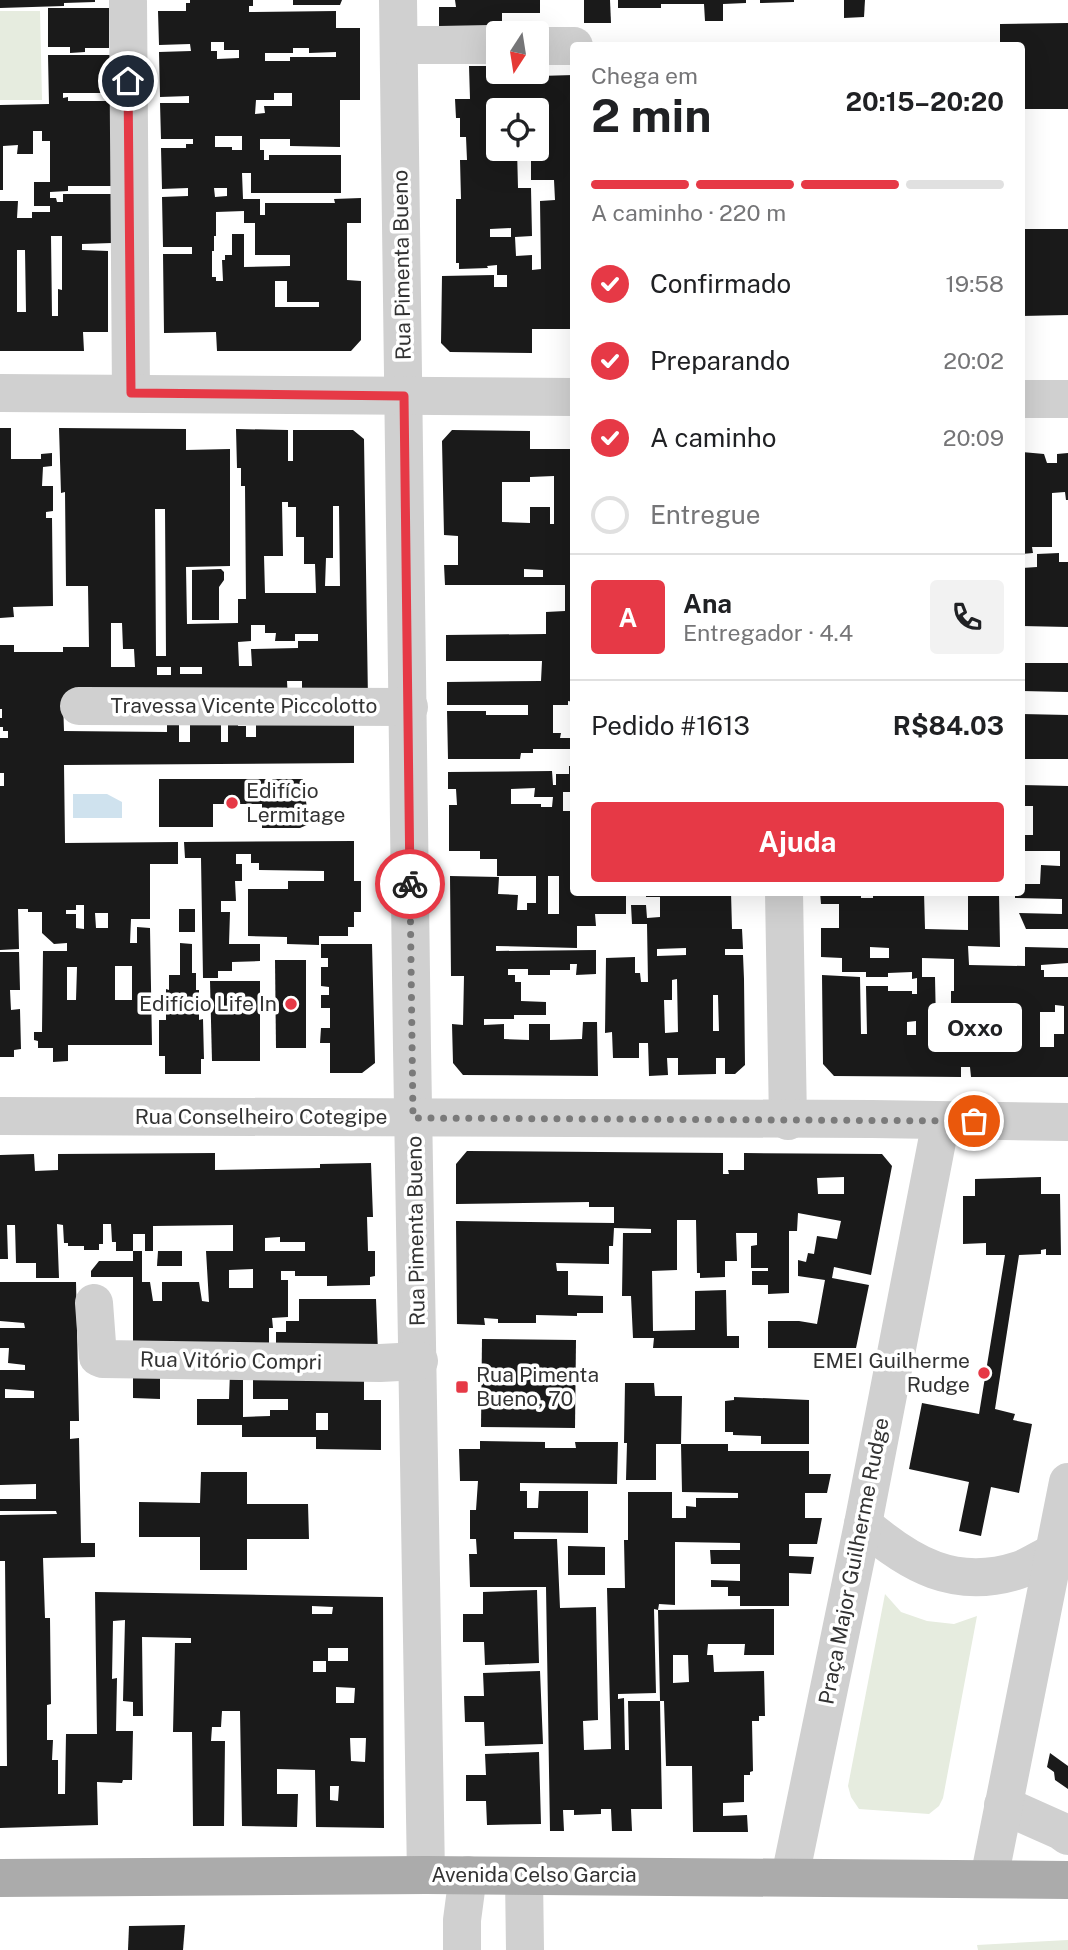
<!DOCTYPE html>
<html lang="pt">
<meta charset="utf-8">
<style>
body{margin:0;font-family:"Public Sans",sans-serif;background:#f2f2f2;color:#202124;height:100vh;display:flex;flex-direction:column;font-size:26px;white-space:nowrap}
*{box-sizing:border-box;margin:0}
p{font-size:23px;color:#757577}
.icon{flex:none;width:38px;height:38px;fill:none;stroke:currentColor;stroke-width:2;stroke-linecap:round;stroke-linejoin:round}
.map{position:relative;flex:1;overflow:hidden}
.side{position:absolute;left:570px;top:42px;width:455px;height:854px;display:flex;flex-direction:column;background:#fff;border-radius:7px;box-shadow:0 7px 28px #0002}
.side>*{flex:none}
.needle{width:46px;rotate:192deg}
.controls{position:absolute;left:486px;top:21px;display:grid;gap:14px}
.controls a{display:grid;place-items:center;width:63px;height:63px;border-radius:7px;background:#fff;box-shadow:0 7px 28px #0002;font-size:35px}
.pin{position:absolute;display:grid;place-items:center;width:60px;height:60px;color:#fff;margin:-30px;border:4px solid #fff;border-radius:50%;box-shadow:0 2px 7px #0007}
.courier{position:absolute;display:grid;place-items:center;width:70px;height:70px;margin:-35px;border:5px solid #e63946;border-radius:50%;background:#fff;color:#222;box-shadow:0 2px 9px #0007}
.bubble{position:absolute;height:49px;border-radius:7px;background:#fff;box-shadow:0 7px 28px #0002;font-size:23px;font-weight:700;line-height:49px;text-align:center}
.summary em{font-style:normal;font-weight:700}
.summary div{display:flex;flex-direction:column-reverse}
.summary{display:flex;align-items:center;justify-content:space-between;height:119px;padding:0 21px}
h1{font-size:46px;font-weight:700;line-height:52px}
.bar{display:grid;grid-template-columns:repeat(4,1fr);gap:10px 7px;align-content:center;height:84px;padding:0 21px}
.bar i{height:9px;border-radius:5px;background:#e0e0e0}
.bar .active{background:#e63946}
.bar p{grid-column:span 4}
.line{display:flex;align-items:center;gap:18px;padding:0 21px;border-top:2px solid #e0e0e0}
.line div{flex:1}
.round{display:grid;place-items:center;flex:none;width:74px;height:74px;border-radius:7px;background:#f2f2f2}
ol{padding:0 21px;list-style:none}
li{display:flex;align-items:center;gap:21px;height:77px}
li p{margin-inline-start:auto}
li .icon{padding:7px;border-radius:50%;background:#e63946;color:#fff;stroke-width:4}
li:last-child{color:#757577}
li i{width:38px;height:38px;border:4px solid #e0e0e0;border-radius:50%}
.cta{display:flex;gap:14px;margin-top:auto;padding:14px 21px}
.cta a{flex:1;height:80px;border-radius:7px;background:#e63946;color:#fff;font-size:28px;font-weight:700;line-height:80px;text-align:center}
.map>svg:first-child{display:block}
</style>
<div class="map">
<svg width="1068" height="1950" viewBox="0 0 1068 1950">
<rect width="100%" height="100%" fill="#fff"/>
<g fill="#e6ecdf">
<path d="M0,11H40L42,100H0Z"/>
<path d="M885,1594L901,1612L927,1621L954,1624L977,1616L943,1798L939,1806L929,1814L859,1809L851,1797L848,1786Z"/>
<path d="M1068,1940V1950H978L977,1945Z"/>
</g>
<path fill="#cfe2ee" d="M73,794H107L122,802V818H73Z"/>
<g fill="#1a1a1a" fill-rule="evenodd">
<path d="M0,0H95V2L64,3V6L0,8Z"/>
<path d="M190,0H253V6H249V12L336,11V28H360V100H340V147L290,146V139H260V150H264V160H269V155H341V193H251V173H242L243,199H260V215H265V203H335L334,199L361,198V223H347V280L361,281V340L351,351H217L216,332L164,333L163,254H192V247H163L162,197L188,196V188L162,189L161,148H186V144H193V139H161L160,103H189V96L160,97L159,52L191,51L190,44L159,45L158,11H186V3H190ZM211,42H224V50H239V58L217,59V51H211ZM293,48H309V53L336,52V57H290V61H265V53H293ZM274,93H292V106H264L265,113L255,114L256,100H274ZM215,136H242V150H232V147H215ZM214,188H227V196L215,197ZM244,211V223H255V255H290V266L244,267V234H232V255H225V260H222L223,281H216V277H212V251H214V236H216V212ZM275,281H287V302H319V307H275Z"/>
<path d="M293,0H342L340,5H293Z"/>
<path d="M455,0H540V13H502V25L439,26V7H456Z"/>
<path d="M584,0H610L611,23H584Z"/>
<path d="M618,0H746V3L723,4V21H705L704,4H661V8H618Z"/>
<path d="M760,0H794V2L760,3Z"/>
<path d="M844,0H865L864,17L844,18Z"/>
<path d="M48,8H109V48H85V52L70,53V47H48Z"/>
<path d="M1068,23V109H1022V46H1000V24Z"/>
<path d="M48,55H110V93H63V98L68,97V101H110L112,186H68V191L50,192V198H56L57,202H63V194H112V243L82,244V250L108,251V332H83L84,351H0V201H18L17,218H32V212H50V206H34V182H50V141H42V131H33V154H17L18,145L3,146V190H0V105L49,104ZM51,236H62V290L58,289V316H52ZM17,250H25L26,312H17Z"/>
<path d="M469,66H495V77L516,76V72H539V76L574,75V329H532V353L450,352L441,343L442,276L494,275V287H507V275H497V265L487,266L488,268L459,269V263H456V199H461L460,160H467L466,137H460V118H456L455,99H470ZM499,110H537L540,160L531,159V180H554L555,200L540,201L541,269L532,270V255L516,256L515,237L532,236L531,188H518L517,149H499ZM511,228V237H490V229Z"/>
<path d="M1022,229H1068V315L1022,316Z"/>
<path d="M0,428H11V459H41V454L52,453V466L43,467L42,486H53V511L46,512V518H52L53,606L13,607L14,617L0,618Z"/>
<path d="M59,428L186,429V450L230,449V566L186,567L187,624L238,623V599H246L245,486H241V468H237L236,429L288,430V461H293V430H353L364,439L368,700L302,701V681H287L288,700L63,701L64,731L167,732V718H179V742H190V718H221V742H228V718H239L238,726H246V737H256V719L354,723V763L64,765L65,843L178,842V864H150V919H131L130,943H137V927L150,928L152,1045H68V1061L53,1062V1048H38V1041L34,1040V1032H42L43,951H67V943L54,944L42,933V912H28V909H18L19,949L0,950V786H4V773H0V738H8V731H3V727H0V718H2V709H0V645H14V652H63V647H89L88,586H66L65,492L61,493ZM282,502H288V507H296V537H304V564H315L316,593H265L264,556H283ZM333,506H339L340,586H325L326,558H333ZM155,509H165L166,656H156ZM111,623H122L123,649H134L135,667H111ZM251,625H265V633H276L275,641H295V634H318V641H298V648L251,649L252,666H239L238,642L251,641ZM157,667H171V675H157ZM180,667H202V674H180ZM76,905H84V929L76,928V914H66V910H76ZM95,913H108V928H96ZM115,966H132V1000H115ZM67,967H77L76,1000H67Z"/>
<path d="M452,430L530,431V449H574V702L568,701V705H553V733H561L560,738H570V707H574L572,749H533V753H521L520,759H448L447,711H486V715H528V705H447V682L541,681L542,661H446V635L546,634V612L565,611V585H445L444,565H458V536L444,535L442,441ZM554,476V524H550V507H530V523L502,522V482H530V477ZM524,569L543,570V577H524Z"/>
<path d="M1022,452L1044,454L1047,463H1057V454L1068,453V500H1066L1065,492L1052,493V547H1032L1033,553L1022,554Z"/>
<path d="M1059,553V562H1068V627L1022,626V568L1037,567V554Z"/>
<path d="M221,569L224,572V580L219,587V620H192V570Z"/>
<path d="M1022,663H1068V692L1022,691Z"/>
<path d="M1022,714L1068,715V759H1022Z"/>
<path d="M569,766H574V792H563V811H574V892H626V914H595L596,926H577V948L496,946V951L596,950V974L576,975L577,964H570V970H550V975H528V969H508V975H515V982H521V1001L546,1002V1015H514V1019H484V1025L504,1024V1039L529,1040V1024H550V1040L582,1039L583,1022H597L598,1076L463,1075L453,1063L452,1024L463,1025L464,976H451L450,876L499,877L498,894L518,895L517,910H527V903H536V876H497V859H480V851H449V805H457L456,789H448V772L552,771L553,785H556V774H569ZM535,788L534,797H553L552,807H541V804H511V789ZM548,876H559V914H548Z"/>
<path d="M159,779H303V801H306L309,824L300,828H262V804H213V827H159Z"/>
<path d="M1022,785L1068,786V929H1026L1019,913L1062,914V899L1015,898V892H1022V884H1040L1041,865L1060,866V851H1022V835H1033V806H1022Z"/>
<path d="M354,841V881H361V912H354V927H348V936H319V945L287,944V937L248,936V889H288V881H324V871L259,870V863H251V854H236V864H242V881H235L236,901H221V912H230L229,944H260V961L232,962V971H218V978H203L201,858H185L184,842Z"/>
<path d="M646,892H731L732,929H742L743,949H725V955H743L744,979L745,1065L735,1074H725V1058H716V1074L678,1075V1058H667L668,1075L649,1076L648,1043H639V1058H613L612,1032L605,1033L606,958L635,957V973H640L641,982H648L647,924H632L631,905H646L647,918L660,917V897H646ZM686,948V955L657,956V949ZM677,979L678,1032L665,1033L664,1000H672V980ZM713,995H718L719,1031H713Z"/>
<path d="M820,892H861V898H873V892H924L925,929L968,930V892H999L1000,947L968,946L969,965L1025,966V947L1068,948V963L1041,965V970H1044V977H1068V1077H971L970,1067H961V1077L834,1076L823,1064L822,975L860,977L861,1034H867L866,986H888V991H912V994H917V978L912,979V972L888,973V977H866V972H842V958L821,957V928H839V904H821ZM870,947L889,948V958H870ZM922,958L954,959V991H951V1008H948V1024H936L935,977H922ZM1055,1005L1064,1006V1034H1054V1047H1040V1012H1055ZM916,1021V1035H907V1022Z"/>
<rect x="179" y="909" width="16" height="23"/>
<path d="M180,943L192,944V973H196V990H199V1020L203,1019L204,1059H201V1074H165V1056H159V1020H166V989L169,990V975H180Z"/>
<path d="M321,944H372L375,1063L362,1073H330V1043H320L321,1028H330V1008H321V995H329V987L321,986V967H328V958H321Z"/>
<path d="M0,952H19L20,990H10L11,1010L20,1009L21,1049L14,1050V1057H0Z"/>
<path d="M275,960H306V1048H276Z"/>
<path d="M210,981H260V1061H212Z"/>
<path d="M467,1151L723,1153V1174H729L728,1170H744V1153L882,1154L892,1166L871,1275L834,1267L832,1278L869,1285L856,1348H768V1321H799L817,1324L825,1280L798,1276V1260L806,1262L808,1253L814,1254L817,1236L837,1239L841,1221L798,1213L797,1231H789V1293L768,1294V1285H752V1271H768V1268H751V1246L757,1245V1233H736L737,1261H725V1277L700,1278V1273H697L696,1220H677V1270L652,1271L653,1331L695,1330V1291L726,1290L727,1336H739V1348H653L654,1338H633L631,1296H622L623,1233H651V1229L614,1228L613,1246H609V1264L556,1263L557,1271H568V1295L603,1296V1313H577V1316L536,1315V1323H498V1319L484,1318L485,1325L457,1324L456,1221L614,1223V1207H589V1202L456,1204V1164ZM844,1177V1194H818L817,1178Z"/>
<path d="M215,1153V1170L320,1168V1164L371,1163L373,1217H367L368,1251H375V1276L370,1277V1285L327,1286V1276H295V1271H281V1280H288V1317L272,1318L273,1328H269V1353L133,1354V1277H91V1271L99,1261H133V1251H142V1282H150L153,1301H162V1282H199L202,1301L209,1302L206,1251H233V1225L153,1226V1251H145V1234H133V1251H116V1242H112L111,1224H103V1244H99V1250H84V1246H68V1243H64L63,1225L57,1224L59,1278H36V1263H16L15,1225H7L8,1259H0V1155L34,1154L35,1171L58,1170V1154ZM280,1237V1242H305V1251H265V1238ZM253,1269V1288H229V1270Z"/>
<path d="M1041,1177V1194H1060L1061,1255H1046V1249L1041,1250V1254L1019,1255L995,1409L1015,1414L1013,1420L1032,1424L1019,1493L991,1487L981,1536L959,1531L969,1482L909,1469L922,1403L979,1414L1005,1255H986V1243L963,1244V1196H975V1179Z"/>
<path d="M158,1251H182V1266H157Z"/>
<path d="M0,1282H76L79,1421H70V1439L79,1438L81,1543H95V1557L43,1558L45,1618H50L51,1704L47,1705V1740H53L52,1760H58V1794H65L66,1734H97L95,1592L383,1597L384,1828L316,1827L315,1770L277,1769V1794H298L297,1827L242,1826L240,1711H222L221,1727H212L211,1741H225L224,1826H193L192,1732H173L175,1643H191V1638L142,1637L143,1716H133V1702L123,1701L125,1620L113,1621L112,1679L117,1678L116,1731H133L132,1780H123L122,1783L97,1782L98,1825L0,1828V1766H7L5,1561H0V1515L57,1514L56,1511H0V1499H36V1484L0,1485V1370H25V1365L8,1363L9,1348H0V1328H25L24,1323L0,1321ZM5,1389L34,1391V1398H5ZM312,1606L333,1607L332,1614H312ZM328,1648H348V1661H328ZM313,1661H326V1672H313ZM336,1687L355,1688L354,1703H336ZM350,1738H366L365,1762L351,1761ZM330,1786H339L338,1801L330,1800Z"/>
<path d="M299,1299H376L378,1353H276V1332H286V1321H299Z"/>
<path d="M482,1339L576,1340L575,1428L481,1427Z"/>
<path d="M230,1372H243V1417L270,1416V1410H288V1399H253V1380L364,1372V1400H381V1450L316,1449V1437H242V1425H197V1399H229ZM316,1413H328V1430H316Z"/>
<path d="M160,1374V1399L133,1398V1375Z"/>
<path d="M625,1383H654L655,1396H682L681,1444H656V1480H626L627,1443H624Z"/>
<path d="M734,1397L809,1400V1444H761V1436L733,1435V1432H725V1401L734,1400Z"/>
<path d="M480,1441L545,1442V1448H576L575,1442H618L617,1484L520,1483V1491H527V1508H538L539,1491H588V1533L514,1532V1539H557L560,1608L596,1607L598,1720L583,1721L584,1750L611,1749L607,1588H625L624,1540H628V1492H672V1518H686V1506L696,1507V1498H738V1493L682,1492L681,1444H728V1451H809V1474H831L827,1493H805V1518H822L817,1544H789V1556L814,1557L811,1574L789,1573V1606H740V1596H728V1587H711V1580L740,1581V1564H711L710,1550H740V1543L675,1542V1605L659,1604L658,1610L654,1609L656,1693L618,1694V1699L624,1698L625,1750H629L628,1701H660L662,1809H631L632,1831H612L611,1809H601V1814L574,1815V1810H563L564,1831H550L546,1587H470L469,1554H477L476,1539H470V1510H476L478,1481H460L459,1449H480Z"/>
<path d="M201,1472H247V1504H308L309,1539H247V1570H200V1537H139V1502L200,1503Z"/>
<path d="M568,1546L605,1547V1575H568Z"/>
<path d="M537,1590L539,1663L485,1665L484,1642H463V1614H483V1592Z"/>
<path d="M774,1609V1655H744L745,1644H708L707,1655H713L714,1672L764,1671L765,1716H759V1721H752L753,1771L750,1772V1775H744V1802L723,1803V1816L747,1815L748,1832H693L692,1766H666L664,1701H660L658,1610ZM673,1655H688L689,1682L673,1683Z"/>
<path d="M540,1671L543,1744L485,1746L484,1722H465L464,1696H484L483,1673Z"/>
<path d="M539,1752L541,1824L487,1825L486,1801H466V1775H486L485,1754Z"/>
<path d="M1050,1753L1068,1766V1789L1055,1780L1054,1772L1047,1767Z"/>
<path d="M185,1925L183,1950H128L129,1926Z"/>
</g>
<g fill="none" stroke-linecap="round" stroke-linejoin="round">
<g stroke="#d0d0d0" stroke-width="38">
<path d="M398,0L412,1048L426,1875"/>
<path d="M128,2L131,393"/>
<path d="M399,45H499"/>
<path d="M537,46H574"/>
<path d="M0,393L574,397"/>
<path d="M1022,399H1068"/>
<path d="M79,706L409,707"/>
<path d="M784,892L788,1121"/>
<path d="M0,1116L872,1119L1068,1122"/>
<path d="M94,1303L98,1357L103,1359L380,1363L419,1361"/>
<path d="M863,1524C909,1564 955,1591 1019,1570C1031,1566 1042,1558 1053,1553"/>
<path d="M1003,1805L1061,1831L1068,1836"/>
<path d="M524,1876L525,1950"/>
<path d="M790,1877L863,1524L941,1121"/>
<path d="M989,1879L1068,1482"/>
<path d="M462,1950V1920L468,1875"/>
</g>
<path stroke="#ababab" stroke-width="38" d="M0,1878L426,1875L1068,1880"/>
</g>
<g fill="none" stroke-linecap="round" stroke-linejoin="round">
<path stroke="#7a7a7a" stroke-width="7" stroke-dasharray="0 12.6" d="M410,884L413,1118L974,1121"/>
<path stroke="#e63946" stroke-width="9" d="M128,81L131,393L404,396L410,884"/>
</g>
<g fill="#e63946" stroke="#fff" stroke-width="2.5">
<circle cx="232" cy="803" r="7"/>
<circle cx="291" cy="1004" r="7"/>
<circle cx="984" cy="1373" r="7"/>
<rect x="455" y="1380" width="14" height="14" rx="3.5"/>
</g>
<g text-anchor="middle" stroke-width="7" stroke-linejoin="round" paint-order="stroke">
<g font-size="21" fill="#333" stroke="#fff">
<text transform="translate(402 265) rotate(-91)" y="7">Rua Pimenta Bueno</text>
<text x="244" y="713">Travessa Vicente Piccolotto</text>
<text x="261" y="1124">Rua Conselheiro Cotegipe</text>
<text transform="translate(416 1231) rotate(-91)" y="7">Rua Pimenta Bueno</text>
<text transform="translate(231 1361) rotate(1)" y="7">Rua Vitório Compri</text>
<text transform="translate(854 1561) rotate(-79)" y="7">Praça Major Guilherme Rudge</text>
<text x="534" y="1882">Avenida Celso Garcia</text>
</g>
<g font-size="21" fill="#333" stroke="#fff" text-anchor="start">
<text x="246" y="798">Edifício<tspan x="246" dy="24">Lermitage</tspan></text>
<text x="277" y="1011" text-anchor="end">Edifício Life In</text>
<text x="970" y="1368" text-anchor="end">EMEI Guilherme<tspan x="970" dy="24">Rudge</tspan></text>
<text x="476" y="1382">Rua Pimenta<tspan x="476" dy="24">Bueno, 70</tspan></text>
</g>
</g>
</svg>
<div class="controls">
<a><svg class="needle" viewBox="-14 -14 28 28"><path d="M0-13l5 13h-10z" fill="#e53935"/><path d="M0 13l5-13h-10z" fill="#757577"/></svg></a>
<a><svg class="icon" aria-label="locate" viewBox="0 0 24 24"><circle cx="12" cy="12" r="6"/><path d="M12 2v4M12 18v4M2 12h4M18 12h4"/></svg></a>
</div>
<div class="pin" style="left:974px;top:1121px;background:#ea580c"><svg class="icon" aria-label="bag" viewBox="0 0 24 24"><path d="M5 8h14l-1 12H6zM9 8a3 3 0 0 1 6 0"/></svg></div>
<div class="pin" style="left:128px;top:81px;background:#1f2937"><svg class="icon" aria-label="home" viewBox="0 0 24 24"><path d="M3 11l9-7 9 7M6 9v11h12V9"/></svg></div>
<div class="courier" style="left:410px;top:884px"><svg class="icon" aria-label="bike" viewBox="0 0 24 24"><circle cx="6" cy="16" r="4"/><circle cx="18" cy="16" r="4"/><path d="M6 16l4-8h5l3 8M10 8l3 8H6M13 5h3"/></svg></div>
<div class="bubble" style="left:928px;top:1003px;width:94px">Oxxo</div>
<section class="side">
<div class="summary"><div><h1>2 min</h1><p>Chega em</p></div><em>20:15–20:20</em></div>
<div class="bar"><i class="active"></i><i class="active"></i><i class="active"></i><i></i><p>A caminho · 220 m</p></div>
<ol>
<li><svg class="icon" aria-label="check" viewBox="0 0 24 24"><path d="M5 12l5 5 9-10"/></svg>Confirmado<p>19:58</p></li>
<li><svg class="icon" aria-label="check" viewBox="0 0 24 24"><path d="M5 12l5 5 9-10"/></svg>Preparando<p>20:02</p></li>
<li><svg class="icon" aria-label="check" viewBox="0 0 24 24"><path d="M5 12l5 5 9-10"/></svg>A caminho<p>20:09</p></li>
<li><i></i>Entregue</li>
</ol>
<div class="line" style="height:126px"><b class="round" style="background:#e63946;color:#fff">A</b><div><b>Ana</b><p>Entregador · 4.4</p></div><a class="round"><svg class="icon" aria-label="phone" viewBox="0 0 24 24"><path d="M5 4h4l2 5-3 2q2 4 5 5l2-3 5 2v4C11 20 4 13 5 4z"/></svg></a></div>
<div class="line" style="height:91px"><div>Pedido #1613</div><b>R$84.03</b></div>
<div class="cta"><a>Ajuda</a></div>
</section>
</div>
